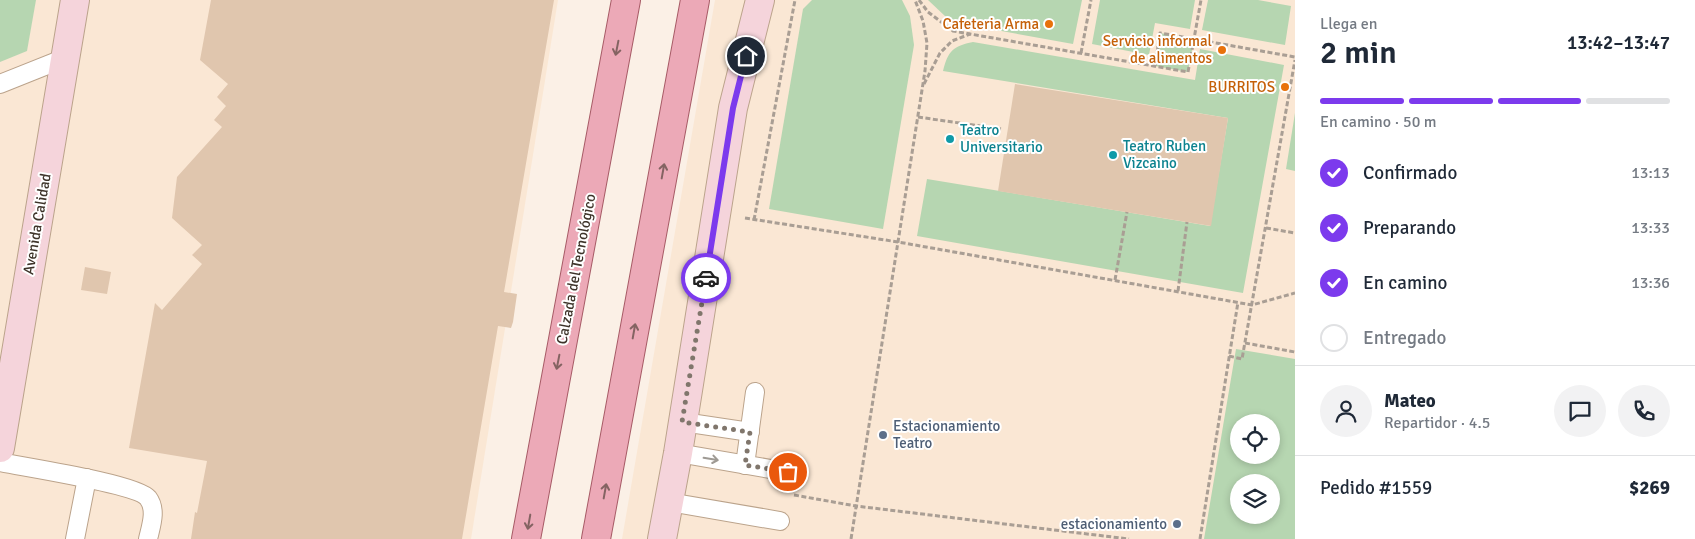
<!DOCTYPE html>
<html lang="es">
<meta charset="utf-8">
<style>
body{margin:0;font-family:Signika,sans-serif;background:#f2f2f3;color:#1f2937;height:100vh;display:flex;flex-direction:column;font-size:19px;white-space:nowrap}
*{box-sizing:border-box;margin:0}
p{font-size:16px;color:#747a83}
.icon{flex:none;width:28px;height:28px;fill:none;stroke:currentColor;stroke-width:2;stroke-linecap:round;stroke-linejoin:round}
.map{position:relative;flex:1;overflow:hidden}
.details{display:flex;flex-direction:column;background:#fff;width:400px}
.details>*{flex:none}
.controls{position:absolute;left:1230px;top:414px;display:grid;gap:10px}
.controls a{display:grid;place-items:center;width:50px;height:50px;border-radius:50%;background:#fff;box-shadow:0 2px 8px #0003;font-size:25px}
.pin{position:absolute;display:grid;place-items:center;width:42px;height:42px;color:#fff;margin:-21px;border:2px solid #fff;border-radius:50%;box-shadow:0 1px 5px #0007}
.courier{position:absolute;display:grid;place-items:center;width:50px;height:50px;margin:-25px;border:4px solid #7c3aed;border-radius:50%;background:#fff;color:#222;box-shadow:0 1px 6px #0007}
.head em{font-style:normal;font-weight:600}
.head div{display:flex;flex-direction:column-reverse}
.head{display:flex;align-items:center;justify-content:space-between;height:85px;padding:0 25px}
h1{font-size:32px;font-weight:600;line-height:38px}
.bar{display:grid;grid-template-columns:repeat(4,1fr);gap:8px 5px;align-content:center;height:60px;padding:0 25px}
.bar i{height:6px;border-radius:4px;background:#e0e1e3}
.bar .on{background:#7c3aed}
.bar p{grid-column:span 4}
.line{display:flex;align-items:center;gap:12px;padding:0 25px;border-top:1px solid #e0e1e3}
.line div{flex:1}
.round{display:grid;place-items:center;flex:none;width:52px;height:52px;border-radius:26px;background:#f2f2f3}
ol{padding:0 25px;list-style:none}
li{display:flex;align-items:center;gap:15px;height:55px}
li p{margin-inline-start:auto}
li .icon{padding:5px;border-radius:50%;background:#7c3aed;color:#fff;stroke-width:4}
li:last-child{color:#747a83}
li i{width:28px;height:28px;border:2px solid #e0e1e3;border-radius:50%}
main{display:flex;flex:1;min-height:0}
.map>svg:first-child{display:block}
</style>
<main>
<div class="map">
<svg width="1295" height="539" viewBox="0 0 1295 539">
<rect width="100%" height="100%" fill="#fbf0e6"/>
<g fill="#fae7d4" fill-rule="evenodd">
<path d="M0,0H558L471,539H0Z"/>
<path d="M715,0H1295V539H622ZM1239,422H1271V455H1239ZM1239,482H1271V515H1239Z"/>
</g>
<g fill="#b6d6b1" fill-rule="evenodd">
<path d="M0,0H36L27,51L0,62Z"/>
<path d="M812,0H902L910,16L914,45L883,229L769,209L803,9Z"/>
<path d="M928,0H1082L1073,44L963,24L946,17Z"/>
<path d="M1100,0H1195L1190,29L1155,23L1149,55L1092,44Z"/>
<path d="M1208,0H1258L1291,6L1285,45L1202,30Z"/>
<path d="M1160,33L1194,39L1188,72L1155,66Z"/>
<path d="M973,42L1195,80L1200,49L1284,65L1243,293L917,236L927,179L1210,226L1228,118L943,71C948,51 953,46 973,42Z"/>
<path d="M1295,113V171L1286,169Z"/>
<path d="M1236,349L1295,359V539H1204ZM1239,422H1271V455H1239ZM1239,482H1271V515H1239Z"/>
</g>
<g fill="#e0c6ae">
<path d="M211,0H554L504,292L517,294L513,322L511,328L498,326L462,539H191L195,512L197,513L207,461L129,448L155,303L162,310L202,264L192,255L202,245L172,218L177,177L222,127L214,120L226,106L217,97L228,84L200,60Z"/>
<path d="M1015,84L1228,118L1211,226L998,191Z"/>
<path d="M85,267L111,272L107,294L81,290Z"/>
</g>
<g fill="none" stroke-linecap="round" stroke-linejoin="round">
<g stroke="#bba38b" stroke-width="20">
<g id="lane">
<path d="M0,84L65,58"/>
<path d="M683,422L750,432"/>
<path d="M678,453L788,472"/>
<path d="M0,462C24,467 137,484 148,498C157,510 151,526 148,539"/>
<path d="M745,465L755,392"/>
<path d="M669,502L780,521"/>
<path d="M75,539L87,478"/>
</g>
</g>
<g stroke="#bba38b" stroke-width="30">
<g id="secondary">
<path d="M0,448L75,0"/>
<path d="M662,539L678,453L733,108L760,0"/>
</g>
</g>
<g stroke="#a75b66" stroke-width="30">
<g id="primary">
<path d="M526,539L626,0"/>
<path d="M596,539L695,0"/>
</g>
</g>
<g stroke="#a99e94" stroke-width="3" stroke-dasharray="5 2.5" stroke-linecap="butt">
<path d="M919,0L928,12L953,31L1188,72L1201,0"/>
<path d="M1081,53L1091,0"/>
<path d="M1155,66L1160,33L1295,57"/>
<path d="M924,84L940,53L952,41L970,34"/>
<path d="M918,117L1001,129"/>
<path d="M745,218L898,242L1252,305L1295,293"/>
<path d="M754,220L795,0"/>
<path d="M1266,228L1295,233"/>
<path d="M1115,280L1127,212"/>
<path d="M1178,291L1187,222"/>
<path d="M1245,343L1295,352"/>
<path d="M1229,356L1242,359L1295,60"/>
<path d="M794,495L856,506L1129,539"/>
<path d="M851,539L925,71L927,43L923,21L915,0"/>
<path d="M1200,539L1238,302"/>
</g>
<use href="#lane" stroke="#fff" stroke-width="18"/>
<use href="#secondary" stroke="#f5d4db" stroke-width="28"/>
<use href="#primary" stroke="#eca9b7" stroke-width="28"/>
</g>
<defs><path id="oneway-shaft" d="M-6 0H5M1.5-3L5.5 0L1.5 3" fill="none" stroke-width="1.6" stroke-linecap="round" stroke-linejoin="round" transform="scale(1.25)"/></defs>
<g stroke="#846362">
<use href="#oneway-shaft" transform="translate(617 48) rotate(101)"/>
<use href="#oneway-shaft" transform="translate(663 171) rotate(-80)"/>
<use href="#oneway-shaft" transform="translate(634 331) rotate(-80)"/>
<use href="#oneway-shaft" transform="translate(558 362) rotate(101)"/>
<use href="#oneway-shaft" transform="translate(605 491) rotate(-80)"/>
<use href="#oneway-shaft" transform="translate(529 522) rotate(100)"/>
</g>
<use stroke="#9e9a94" href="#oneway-shaft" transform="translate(711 459) rotate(9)"/>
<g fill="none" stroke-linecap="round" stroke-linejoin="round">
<path stroke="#80766c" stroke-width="5" stroke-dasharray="0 9" d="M706,278L682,422L750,432L745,465L788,472"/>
<path stroke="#7c3aed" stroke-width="6" d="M706,278L733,108L746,56"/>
</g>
<g fill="#e8710a" stroke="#fff" stroke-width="2">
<circle cx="1049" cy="24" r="5"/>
<circle cx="1222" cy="50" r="5"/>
<circle cx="1285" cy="87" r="5"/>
</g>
<g fill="#0f9aa8" stroke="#fff" stroke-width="2">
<circle cx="950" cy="139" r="5"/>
<circle cx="1113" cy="155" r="5"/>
</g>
<g fill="#5c6f8a" stroke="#fff" stroke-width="2">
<circle cx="883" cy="435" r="5"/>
<circle cx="1177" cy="524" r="5"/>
</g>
<g text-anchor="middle" stroke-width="4" stroke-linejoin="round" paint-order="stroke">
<g font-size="15" fill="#c56008" stroke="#fff" text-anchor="end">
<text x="1039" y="29">Cafeteria Arma</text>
<text x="1212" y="46">Servicio informal<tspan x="1212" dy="17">de alimentos</tspan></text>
<text x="1275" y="92">BURRITOS</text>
</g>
<g font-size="15" fill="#0d838f" stroke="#fff" text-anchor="start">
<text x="960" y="135">Teatro<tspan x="960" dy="17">Universitario</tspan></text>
<text x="1123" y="151">Teatro Ruben<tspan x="1123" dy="17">Vizcaino</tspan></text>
</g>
<g font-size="15" fill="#3e342a" stroke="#fff">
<text transform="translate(37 224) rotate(-80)" y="5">Avenida Calidad</text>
<text transform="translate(576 269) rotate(-79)" y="5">Calzada del Tecnológico</text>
</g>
<g font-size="15" fill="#4e5e75" stroke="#fff" text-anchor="start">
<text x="893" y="431">Estacionamiento<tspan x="893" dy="17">Teatro</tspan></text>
<text x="1167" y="529" text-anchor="end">estacionamiento</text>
</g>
</g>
</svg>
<div class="controls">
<a><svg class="icon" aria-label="locate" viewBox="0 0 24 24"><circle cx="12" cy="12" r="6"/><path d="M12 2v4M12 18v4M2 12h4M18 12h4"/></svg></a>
<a><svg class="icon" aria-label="layers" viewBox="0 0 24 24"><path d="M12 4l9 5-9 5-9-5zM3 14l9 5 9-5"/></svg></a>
</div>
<div class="pin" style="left:788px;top:472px;background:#ea580c"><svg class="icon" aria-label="bag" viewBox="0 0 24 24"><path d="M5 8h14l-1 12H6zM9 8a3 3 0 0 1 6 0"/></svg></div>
<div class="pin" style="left:746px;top:56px;background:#1f2937"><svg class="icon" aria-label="home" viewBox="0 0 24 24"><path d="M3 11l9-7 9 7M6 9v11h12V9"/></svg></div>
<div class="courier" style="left:706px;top:278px"><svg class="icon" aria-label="car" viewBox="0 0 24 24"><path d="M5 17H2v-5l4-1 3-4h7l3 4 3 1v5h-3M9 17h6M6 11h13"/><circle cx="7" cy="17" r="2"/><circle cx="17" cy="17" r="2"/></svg></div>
</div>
<section class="details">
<div class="head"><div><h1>2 min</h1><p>Llega en</p></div><em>13:42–13:47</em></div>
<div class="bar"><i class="on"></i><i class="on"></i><i class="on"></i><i></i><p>En camino · 50 m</p></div>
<ol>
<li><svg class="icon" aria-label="check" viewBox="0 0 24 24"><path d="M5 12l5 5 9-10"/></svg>Confirmado<p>13:13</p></li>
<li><svg class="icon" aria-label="check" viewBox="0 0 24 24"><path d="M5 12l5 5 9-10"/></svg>Preparando<p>13:33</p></li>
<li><svg class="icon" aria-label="check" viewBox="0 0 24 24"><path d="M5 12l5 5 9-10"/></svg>En camino<p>13:36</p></li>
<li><i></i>Entregado</li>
</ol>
<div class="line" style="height:90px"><a class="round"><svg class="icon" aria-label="person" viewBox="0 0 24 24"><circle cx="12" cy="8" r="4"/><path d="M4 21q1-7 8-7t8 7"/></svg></a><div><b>Mateo</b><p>Repartidor · 4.5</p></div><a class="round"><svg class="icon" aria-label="chat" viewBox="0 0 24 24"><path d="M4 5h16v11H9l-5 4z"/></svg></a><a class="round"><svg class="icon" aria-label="phone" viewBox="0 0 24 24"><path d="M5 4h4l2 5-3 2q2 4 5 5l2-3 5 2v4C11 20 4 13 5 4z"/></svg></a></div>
<div class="line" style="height:65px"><div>Pedido #1559</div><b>$269</b></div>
</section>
</main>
